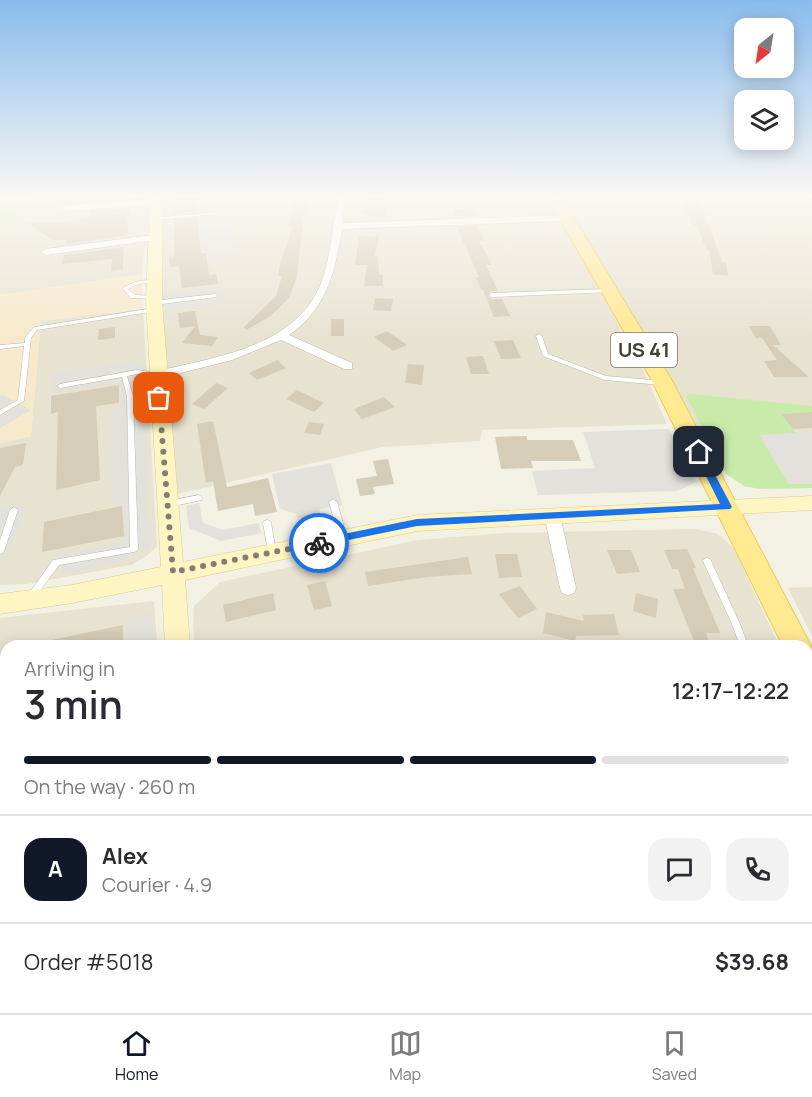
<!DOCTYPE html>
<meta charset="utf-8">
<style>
body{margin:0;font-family:Manrope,sans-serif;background:#f2f2f3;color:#2b2b33;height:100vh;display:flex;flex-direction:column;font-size:22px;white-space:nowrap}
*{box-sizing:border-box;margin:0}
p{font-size:20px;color:#7c7c81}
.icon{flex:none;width:33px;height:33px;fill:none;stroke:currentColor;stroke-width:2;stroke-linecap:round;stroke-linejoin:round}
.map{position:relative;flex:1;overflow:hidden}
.sheet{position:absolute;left:0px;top:640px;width:813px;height:374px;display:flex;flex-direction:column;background:#fff;border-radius:18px 18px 0 0;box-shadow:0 3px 15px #0003}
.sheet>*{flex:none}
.needle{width:39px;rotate:210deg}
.tools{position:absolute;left:734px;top:18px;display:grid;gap:12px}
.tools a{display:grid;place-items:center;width:60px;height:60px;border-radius:12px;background:#fff;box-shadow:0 3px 15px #0003;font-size:30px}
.pin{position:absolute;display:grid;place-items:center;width:51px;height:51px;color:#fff;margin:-26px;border-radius:12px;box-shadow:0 3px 9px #0006}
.courier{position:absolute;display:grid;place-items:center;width:60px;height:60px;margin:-30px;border:4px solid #1a73e8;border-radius:50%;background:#fff;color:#222;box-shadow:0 2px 8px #0007}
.head em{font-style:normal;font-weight:600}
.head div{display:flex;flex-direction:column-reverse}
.head{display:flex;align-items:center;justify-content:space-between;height:102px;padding:0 24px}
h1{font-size:39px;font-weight:600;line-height:45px}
.bar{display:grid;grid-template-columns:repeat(4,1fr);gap:9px 6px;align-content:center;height:72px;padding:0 24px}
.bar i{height:8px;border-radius:4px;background:#e1e1e2}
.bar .current{background:#111827}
.bar p{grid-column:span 4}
.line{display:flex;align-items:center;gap:15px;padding:0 24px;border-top:2px solid #e1e1e2}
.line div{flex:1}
.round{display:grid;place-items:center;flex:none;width:63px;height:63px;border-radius:18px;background:#f2f2f3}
.tab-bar{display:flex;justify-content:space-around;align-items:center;height:84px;border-top:2px solid #e1e1e2;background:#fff;font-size:16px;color:#7c7c81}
.tab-bar a{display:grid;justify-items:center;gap:3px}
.tab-bar .current{color:#111827}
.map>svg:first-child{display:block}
</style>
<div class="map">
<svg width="812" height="1013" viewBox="0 0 812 1013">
<rect width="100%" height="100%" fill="#f3f0e4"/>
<g fill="#e8e2d1">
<path d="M35,198H150L142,274L0,295V227Z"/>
<path d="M163,198H549L643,370L667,424L482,430L480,441L383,447L177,494L167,384L162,301Z"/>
<path d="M561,198H812V488L761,489L744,486L726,474Z"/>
<path d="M143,309L157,546L145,557L131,565L27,584L0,585V443L31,436L41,321Z"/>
<path d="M696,529L718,534L734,549L779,646H195L193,625L194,606L220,582L418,540L505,533Z"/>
<path d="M812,587V636L788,588Z"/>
<path d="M154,601L157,646H6V1008H178V1013H0V618Z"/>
<path d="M807,705L812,716V1013H232L231,1008H807Z"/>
</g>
<path fill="#f7e9cc" d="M142,274L143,309L41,321L31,436L0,443V295Z"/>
<g fill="#c8eba9">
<path d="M0,198H35L0,227Z"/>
<path d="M691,394L812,406V412L782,414L796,433L760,435L789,484H812V488L761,489L744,486L726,474L686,396Z"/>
</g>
<g fill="#e3e1dc">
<path d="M200,198H222L226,216H231L239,259L209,262L199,221L158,224V215L201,212Z"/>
<path d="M222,287L225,303L158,311L157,296Z"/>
<path d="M139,361L144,383L151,546L130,554L126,560L62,575V555L122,542L125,504L112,505L111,409L121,407V388L118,384L112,383L52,393V373Z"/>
<path d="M2,395L31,410L0,428V396Z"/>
<path d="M669,429L697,482L677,491L538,495L532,471L595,468L583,432Z"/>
<path d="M812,432V484H789L759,435Z"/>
<path d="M331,463L342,505L319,509L321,516L298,521L296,514L280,509L272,474Z"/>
<path d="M199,503L203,523L223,530L259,523L261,533L221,541L189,528L186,506Z"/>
<path d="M0,507H28L0,566Z"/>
<path d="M152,612L154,646H128L127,618Z"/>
<rect x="113" y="1008" width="69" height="5"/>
</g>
<g fill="#d6cdb8">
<path d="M176,198H198V211L175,214Z"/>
<path d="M368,198H381L382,207H386L384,216L379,218L360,211L368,207Z"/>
<path d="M295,201H310L308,211H304L297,277L289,298L271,316L246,330L244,327L276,296L282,276H278L281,260L293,226H289Z"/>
<path d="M682,202H697L704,212L722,262H726L728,276L713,274L709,250H706L698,226H694Z"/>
<path d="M464,206H475L478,216L455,217L453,210H466Z"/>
<path d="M130,208V217H127L128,234L124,236L66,244L67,240H53L27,223H59L90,217V211Z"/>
<path d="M198,218L201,253H206L209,275L216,274L218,284L182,288L179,266L170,267L169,257L174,256V224L175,220Z"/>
<path d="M478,226L484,241H479L492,265H486L498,291H491L487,296L492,299H502L510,316L494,317L483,290H481L476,277H479L459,232V227Z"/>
<path d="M359,236L379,237L375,256H378L379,275H383V286H364L367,265H355Z"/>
<path d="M124,247L123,269L111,271L112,259L62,264L64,255Z"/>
<path d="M375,298L393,299L391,311L373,310Z"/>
<path d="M195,311L200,335L218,337L212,346L182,343L195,326L180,328L178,313Z"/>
<rect x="331" y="319" width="13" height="17"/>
<path d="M749,326H770L781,345H773L809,377H774L764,361L777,360L762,338H756Z"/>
<path d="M115,327V338L98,340L99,329Z"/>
<path d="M387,331L407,345L393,351L374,337Z"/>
<path d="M513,340L521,358L501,359L494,341Z"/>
<path d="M483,356L489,374H471L466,357Z"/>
<path d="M277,360L286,368L257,380L249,373Z"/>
<path d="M408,364L424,365L422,385L405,383Z"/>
<path d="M216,383L228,388L204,409L192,404Z"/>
<path d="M119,385V403L96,406L100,480L56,490L58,412L51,414V396Z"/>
<path d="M297,390L324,403L314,412L286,399Z"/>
<path d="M384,397L395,407L362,419L354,409Z"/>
<path d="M812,412V428L793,429L781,414Z"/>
<path d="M213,421L227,487L268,478L277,512L255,516L253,504L218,511L213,481L206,483L197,424Z"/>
<path d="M309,422L324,424L320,435L304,433Z"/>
<path d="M527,436V440H573L581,461H531L533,468L501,469L495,437Z"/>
<path d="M26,443L23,465L15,467L0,496V448Z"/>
<path d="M388,459L394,484L373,487L375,494L360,496L356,479L377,476L373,461Z"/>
<path d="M122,506L124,536L42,552L44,522Z"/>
<path d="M687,549L696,568H693L720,633H706L710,646H696L673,589H685L678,569H672L664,550Z"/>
<path d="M607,550H631L640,572L617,574Z"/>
<path d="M495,554H517L522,577L499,578Z"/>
<path d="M468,557L472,574L426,577L368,586L365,572Z"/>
<path d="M325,581L332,606L314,610L307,585Z"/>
<path d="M520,586L537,609L518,618L499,594Z"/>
<path d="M273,593L276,610L226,622L223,605Z"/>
<path d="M636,593L658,599L656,618L633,611Z"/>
<path d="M546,612L584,621L583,615L614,614L619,635L576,636L575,641L543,633Z"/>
<path d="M123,625V646H42V642Z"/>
</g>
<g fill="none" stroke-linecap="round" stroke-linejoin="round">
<g stroke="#bfb9a6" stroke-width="1">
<g id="service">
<path d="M216,212H218V214L155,220L153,219L155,218Z"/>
<path d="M154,279L156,280V282L138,284L128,289L135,295L154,296L156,297V299L131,298L122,288L135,282Z"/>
<path d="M610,289L613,291L612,292L492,297L489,295L492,293Z"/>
<path d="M215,294L217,295V297L154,305L151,303L154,301Z"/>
<path d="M154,308L156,309V311L37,330L31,338L24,401L0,415V410L18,400L24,346L0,349V345L25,343V338L33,328L35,327Z"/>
<path d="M539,334L542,336L548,354L606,376L662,381L665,383L662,385L605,380L543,356L536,336Z"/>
<path d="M137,370L157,373L160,375L157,377L137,374L127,376L133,396L138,549L137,551L134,552L59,565L34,599L31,600L28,599L27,597L28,595L53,560L130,547L127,396L122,377L60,388L57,386L60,384Z"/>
<path d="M199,495L203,498L202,500L169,507L165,504L169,501Z"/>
<path d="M333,499L337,502L347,538L346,540H340L339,538L329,502Z"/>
<path d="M14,507L18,510L4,551L3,553L0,554V540L10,510Z"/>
<path d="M267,520L270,521L271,523L276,552L275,554H269L268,552L263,523L264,521Z"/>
<path d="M707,558L710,559L711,561L740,624L748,646H740L732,624L703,561L704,559Z"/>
<path d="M812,772V782L807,783V773Z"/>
<path d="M807,840L812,842V854L807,852Z"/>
</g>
</g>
<g stroke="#bfb9a6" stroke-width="1">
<g id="minor">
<path d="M338,198H346L342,223L568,215L573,218L568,221L342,229C335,272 327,309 289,335L352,363V369H344L281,340L232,360L157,379L153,378V372C210,358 291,349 319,288C331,261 332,227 338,198Z"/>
<path d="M156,199L160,202L159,204L65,211L61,208L65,205Z"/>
<path d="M153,235L158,238L156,240L46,255L41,252L46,249Z"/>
<path d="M552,509L557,511L560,515L576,588L574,593L568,595L562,593L560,588L544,515L547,511Z"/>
<path d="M812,989V1013H791L793,1008H807V991Z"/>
</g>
</g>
<g stroke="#d7ca8f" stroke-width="1">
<g id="secondary">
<path d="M150,198H162V302L183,562L417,515L812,496V510L417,531L185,580L190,646H165L162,585L72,603L0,614V594L72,585L161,567L146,302Z"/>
<rect x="184" y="1008" width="36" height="5"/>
</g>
</g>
<g stroke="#edcc58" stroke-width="2">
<path id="primary" d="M548,198H562L670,377L811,646L807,654L812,656V690L807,688V646H783L650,377Z"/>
</g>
<use href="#service" fill="#fff" fill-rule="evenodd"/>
<use href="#minor" fill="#fff" fill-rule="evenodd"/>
<use href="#secondary" fill="#fff5c2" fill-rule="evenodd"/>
<use href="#primary" fill="#ffe991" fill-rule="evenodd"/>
</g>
<linearGradient id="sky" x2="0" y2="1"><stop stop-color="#89bcee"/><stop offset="0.58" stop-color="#faf8f3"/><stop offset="1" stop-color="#faf8f3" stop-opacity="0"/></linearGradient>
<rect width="812" height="339" fill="url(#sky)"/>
<path fill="#1a73e8" d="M696,450L703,452L732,507L730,509L417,526L319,546L313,543L319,539L417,519L720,504L694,452Z"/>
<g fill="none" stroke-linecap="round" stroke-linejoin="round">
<path stroke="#837e71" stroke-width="6" stroke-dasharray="0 10.8" d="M159,398L173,572L319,543"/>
</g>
<g text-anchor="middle" stroke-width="4.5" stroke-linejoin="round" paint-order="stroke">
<rect fill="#fff" stroke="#7e7970" stroke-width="1.5" x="611" y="333" width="66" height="34" rx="4.5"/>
<g font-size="20" font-weight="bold" fill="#464033">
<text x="644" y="357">US 41</text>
</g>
</g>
</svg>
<div class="tools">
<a><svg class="needle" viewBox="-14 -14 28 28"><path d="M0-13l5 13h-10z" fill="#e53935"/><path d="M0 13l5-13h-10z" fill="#7c7c81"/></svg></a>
<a><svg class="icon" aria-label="layers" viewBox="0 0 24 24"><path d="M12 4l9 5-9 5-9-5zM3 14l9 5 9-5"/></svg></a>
</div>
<div class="pin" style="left:159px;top:398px;background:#ea580c"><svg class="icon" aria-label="bag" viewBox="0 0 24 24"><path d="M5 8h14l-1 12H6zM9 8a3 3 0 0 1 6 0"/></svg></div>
<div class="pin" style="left:699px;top:452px;background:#1f2937"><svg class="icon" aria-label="home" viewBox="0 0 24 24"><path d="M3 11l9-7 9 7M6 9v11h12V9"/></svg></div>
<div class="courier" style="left:319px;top:543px"><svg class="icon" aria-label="bike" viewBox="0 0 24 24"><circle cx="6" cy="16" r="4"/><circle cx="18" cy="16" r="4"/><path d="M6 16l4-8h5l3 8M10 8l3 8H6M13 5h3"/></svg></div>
<section class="sheet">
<div class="head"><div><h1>3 min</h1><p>Arriving in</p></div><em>12:17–12:22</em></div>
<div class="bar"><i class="current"></i><i class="current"></i><i class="current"></i><i></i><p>On the way · 260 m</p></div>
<div class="line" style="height:108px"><b class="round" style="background:#111827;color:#fff">A</b><div><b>Alex</b><p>Courier · 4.9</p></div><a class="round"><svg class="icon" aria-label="chat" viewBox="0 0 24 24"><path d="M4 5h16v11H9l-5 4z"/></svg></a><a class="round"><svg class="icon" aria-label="phone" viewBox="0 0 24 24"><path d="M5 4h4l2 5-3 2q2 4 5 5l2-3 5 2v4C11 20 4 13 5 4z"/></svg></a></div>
<div class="line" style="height:78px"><div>Order #5018</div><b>$39.68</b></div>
</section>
</div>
<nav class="tab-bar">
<a class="current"><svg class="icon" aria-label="home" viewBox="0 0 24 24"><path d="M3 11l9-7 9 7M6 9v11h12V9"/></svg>Home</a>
<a><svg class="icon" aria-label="map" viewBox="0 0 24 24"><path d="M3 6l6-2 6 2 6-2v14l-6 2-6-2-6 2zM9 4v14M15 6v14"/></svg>Map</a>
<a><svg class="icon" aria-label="saved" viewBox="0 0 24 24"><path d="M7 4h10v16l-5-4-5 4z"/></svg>Saved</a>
</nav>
